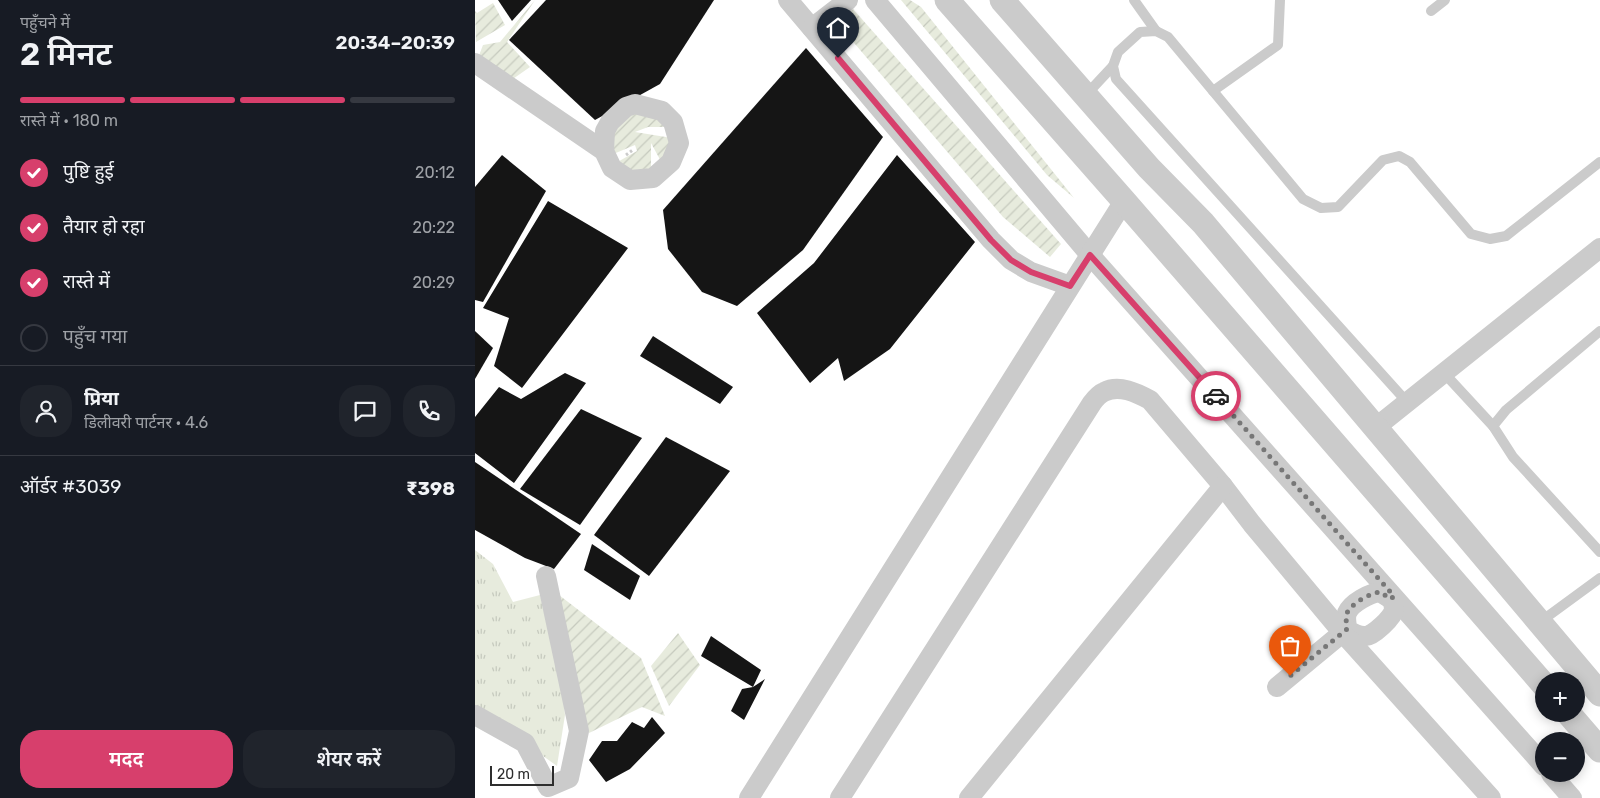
<!DOCTYPE html>
<html lang="hi">
<meta charset="utf-8">
<style>
body{margin:0;font-family:Rubik,"Noto Sans Devanagari",sans-serif;background:#20242c;color:#f1f3f6;height:100vh;display:flex;flex-direction:column;font-size:19px;white-space:nowrap}
*{box-sizing:border-box;margin:0}
p{font-size:16px;color:#9ea1a6}
.icon{flex:none;width:28px;height:28px;fill:none;stroke:currentColor;stroke-width:2;stroke-linecap:round;stroke-linejoin:round}
.map{position:relative;flex:1;overflow:hidden}
.sheet{display:flex;flex-direction:column;background:#171b24;width:475px}
.sheet>*{flex:none}
.tools{position:absolute;left:1060px;top:672px;display:grid;gap:10px}
.tools a{display:grid;place-items:center;width:50px;height:50px;border-radius:50%;background:#171b24;box-shadow:0 2px 12px #0003;font-size:25px}
.scale{position:absolute;left:15px;bottom:12px;width:64px;box-sizing:border-box;padding-left:5px;border:2px solid #2e2e2e;border-top:0;font-size:14px;line-height:18px;white-space:nowrap;color:#2e2e2e;-webkit-text-stroke:4px #fff;paint-order:stroke}
.pin{position:absolute;display:grid;place-items:center;width:42px;height:42px;color:#fff;margin:-51px -21px;border-radius:50% 50% 50% 0;rotate:-45deg;box-shadow:0 0 5px #0007}
.pin .icon{rotate:45deg}
.courier{position:absolute;display:grid;place-items:center;width:50px;height:50px;margin:-25px;border:4px solid #d73f6c;border-radius:50%;background:#fff;color:#222;box-shadow:0 1px 6px #0007}
.summary em{font-style:normal;font-weight:600}
.summary div{display:flex;flex-direction:column-reverse}
.summary{display:flex;align-items:center;justify-content:space-between;height:85px;padding:0 20px}
h1{font-size:32px;font-weight:600;line-height:38px}
.bar{display:grid;grid-template-columns:repeat(4,1fr);gap:8px 5px;align-content:center;height:60px;padding:0 20px}
.bar i{height:6px;border-radius:4px;background:#363941}
.bar .selected{background:#d73f6c}
.bar p{grid-column:span 4}
.line{display:flex;align-items:center;gap:12px;padding:0 20px;border-top:1px solid #363941}
.line div{flex:1}
.round{display:grid;place-items:center;flex:none;width:52px;height:52px;border-radius:20px;background:#20242c}
ol{padding:0 20px;list-style:none}
li{display:flex;align-items:center;gap:15px;height:55px}
li p{margin-inline-start:auto}
li .icon{padding:5px;border-radius:50%;background:#d73f6c;color:#fff;stroke-width:4}
li:last-child{color:#9ea1a6}
li i{width:28px;height:28px;border:2px solid #363941;border-radius:50%}
.action{display:flex;gap:10px;margin-top:auto;padding:10px 20px}
.action a{flex:1;height:58px;border-radius:20px;background:#d73f6c;color:#fff;font-size:20px;font-weight:600;line-height:58px;text-align:center}
.action a+a{background:#20242c;color:#f1f3f6}
main{display:flex;flex:1;min-height:0}
.map>svg:first-child{display:block}
</style>
<main>
<section class="sheet">
<div class="summary"><div><h1>2 मिनट</h1><p>पहुँचने में</p></div><em>20:34–20:39</em></div>
<div class="bar"><i class="selected"></i><i class="selected"></i><i class="selected"></i><i></i><p>रास्ते में · 180 m</p></div>
<ol>
<li><svg class="icon" aria-label="check" viewBox="0 0 24 24"><path d="M5 12l5 5 9-10"/></svg>पुष्टि हुई<p>20:12</p></li>
<li><svg class="icon" aria-label="check" viewBox="0 0 24 24"><path d="M5 12l5 5 9-10"/></svg>तैयार हो रहा<p>20:22</p></li>
<li><svg class="icon" aria-label="check" viewBox="0 0 24 24"><path d="M5 12l5 5 9-10"/></svg>रास्ते में<p>20:29</p></li>
<li><i></i>पहुँच गया</li>
</ol>
<div class="line" style="height:90px"><a class="round"><svg class="icon" aria-label="person" viewBox="0 0 24 24"><circle cx="12" cy="8" r="4"/><path d="M4 21q1-7 8-7t8 7"/></svg></a><div><b>प्रिया</b><p>डिलीवरी पार्टनर · 4.6</p></div><a class="round"><svg class="icon" aria-label="chat" viewBox="0 0 24 24"><path d="M4 5h16v11H9l-5 4z"/></svg></a><a class="round"><svg class="icon" aria-label="phone" viewBox="0 0 24 24"><path d="M5 4h4l2 5-3 2q2 4 5 5l2-3 5 2v4C11 20 4 13 5 4z"/></svg></a></div>
<div class="line" style="height:65px"><div>ऑर्डर #3039</div><b>₹398</b></div>
<div class="action"><a>मदद</a><a>शेयर करें</a></div>
</section>
<div class="map">
<svg width="1125" height="798" viewBox="0 0 1125 798">
<defs>
<pattern id="grass-tufts" width="24" height="20" patternUnits="userSpaceOnUse" patternTransform="scale(1.25)"><rect width="24" height="20" fill="#e7ebdd"/><path d="M3 7l-1-3M5 7V3M7 7l1-3M15 17l-1-3M17 17v-4M19 17l1-3" fill="none" stroke="#c6cabe"/></pattern>
<pattern id="garden-furrows" width="10" height="10" patternUnits="userSpaceOnUse" patternTransform="scale(1.25)"><rect width="10" height="10" fill="#e7ebdd"/><path d="M-1 1l2-2M0 10L10 0M9 11l2-2" fill="none" stroke="#c6cabe"/></pattern>
</defs>
<rect width="100%" height="100%" fill="#fff"/>
<path fill="url(#grass-tufts)" d="M0,550L18,564L38,602L65,595L86,676L90,715L82,766L68,756L43,729L0,708Z"/>
<g fill="url(#garden-furrows)">
<path d="M60,0L32,42L55,67L35,81L3,58L8,45L25,42Z"/>
<path d="M426,0H435L446,7L599,198L572,175Z"/>
<path d="M18,3L30,25L1,42L0,11L2,13Z"/>
<path d="M378,9L586,244L575,257L528,217L362,23Z"/>
<path d="M156,107L198,127H173L160,132L197,138L189,167L176,143V174L156,177L139,164L162,151L160,145L136,155L141,119Z"/>
<path d="M84,595L166,658L190,716L167,707L114,733Z"/>
<path d="M203,633L225,665L194,706L176,666Z"/>
</g>
<g fill="#151515">
<path d="M23,0H56L37,21Z"/>
<path d="M71,0H239L185,84L120,120L34,40Z"/>
<path d="M331,48L408,137L328,250L262,306L227,292L193,249L188,210Z"/>
<path d="M27,155L71,191L8,302L0,300V187Z"/>
<path d="M422,155L500,242L415,349L369,381L363,358L335,383L282,313L339,263Z"/>
<path d="M73,201L153,248L47,388L19,366L34,318L8,308Z"/>
<path d="M0,331L18,348L0,379Z"/>
<path d="M178,336L258,387L245,404L165,356Z"/>
<path d="M90,373L111,383L39,483L0,453V417L24,387L46,399Z"/>
<path d="M106,409L167,438L105,525L45,489Z"/>
<path d="M191,437L255,471L174,576L119,535Z"/>
<path d="M0,462L106,534L79,569L50,558L0,530Z"/>
<path d="M117,544L165,576L155,600L109,570Z"/>
<path d="M236,636L286,670L278,687L290,679L269,720L256,711L267,689L278,687L226,656Z"/>
<path d="M177,717L190,733L155,769L131,782L114,760L127,741H142L157,722L169,728Z"/>
</g>
<g fill="none" stroke-linecap="round" stroke-linejoin="round">
<path stroke="#cbcbcb" stroke-width="3" stroke-dasharray="2.5 2.5" stroke-linecap="butt" d="M151,155L159,149"/>
<g stroke="#cbcbcb" stroke-width="10">
<path d="M659,0L681,31"/>
<path d="M956,11L970,0"/>
<path d="M738,91L803,45L805,0"/>
<path d="M610,96L638,66"/>
<path d="M1125,331L1031,410L1018,426L1038,457L1125,552"/>
<path d="M969,373L1018,426"/>
<path d="M932,402L641,79L638,66L643,52L665,32L681,31L693,37L828,199L846,208L863,207L908,160L924,156L935,162L996,234L1015,239L1031,236L1125,162"/>
<path d="M1065,622L1125,578"/>
</g>
<g stroke="#cbcbcb" stroke-width="20">
<path d="M313,0L516,240L536,260L556,272L595,286"/>
<path d="M400,0L615,255L1069,766"/>
<path d="M337,28L373,0"/>
<path d="M0,63L129,151L137,168L155,180L178,178L196,162L204,143L198,122L187,111L160,104L151,107L135,122L130,131L129,151"/>
<path d="M900,428L1125,248"/>
<path d="M905,592L916,599C918,602 919,606 919,610C918,617 898,636 891,636C883,637 878,633 872,629C872,624 870,618 872,613C876,603 895,593 905,592Z"/>
<path d="M802,687L872,629"/>
<path d="M0,715L50,743L73,787L94,778L104,731L71,576"/>
<path d="M1076,774L1097,798"/>
<path d="M274,798L649,201"/>
<path d="M365,798L617,403C620,399 624,394 629,392C644,384 662,393 675,400L748,486L777,524L867,632L1016,798"/>
<path d="M494,798L748,486"/>
</g>
<g stroke="#cbcbcb" stroke-width="25">
<path d="M472,0L649,201L1069,685"/>
<path d="M527,0L674,168L728,223L1125,694"/>
<path d="M1094,714L1125,750"/>
</g>
</g>
<g fill="none" stroke-linecap="round" stroke-linejoin="round">
<path stroke="#777" stroke-width="5" stroke-dasharray="0 9" d="M741,396L919,596L916,599L905,592C895,593 876,604 872,613C870,618 872,624 872,629L815,676"/>
<path stroke="#d73f6c" stroke-width="6" d="M363,58L516,240L536,260L556,272L595,286L615,255L741,396"/>
</g>
</svg>
<div class="tools">
<a>+</a>
<a>−</a>
</div>
<div class="scale">20 m</div>
<div class="pin" style="left:815px;top:676px;background:#ea580c"><svg class="icon" aria-label="bag" viewBox="0 0 24 24"><path d="M5 8h14l-1 12H6zM9 8a3 3 0 0 1 6 0"/></svg></div>
<div class="pin" style="left:363px;top:58px;background:#1f2937"><svg class="icon" aria-label="home" viewBox="0 0 24 24"><path d="M3 11l9-7 9 7M6 9v11h12V9"/></svg></div>
<div class="courier" style="left:741px;top:396px"><svg class="icon" aria-label="car" viewBox="0 0 24 24"><path d="M5 17H2v-5l4-1 3-4h7l3 4 3 1v5h-3M9 17h6M6 11h13"/><circle cx="7" cy="17" r="2"/><circle cx="17" cy="17" r="2"/></svg></div>
</div>
</main>
